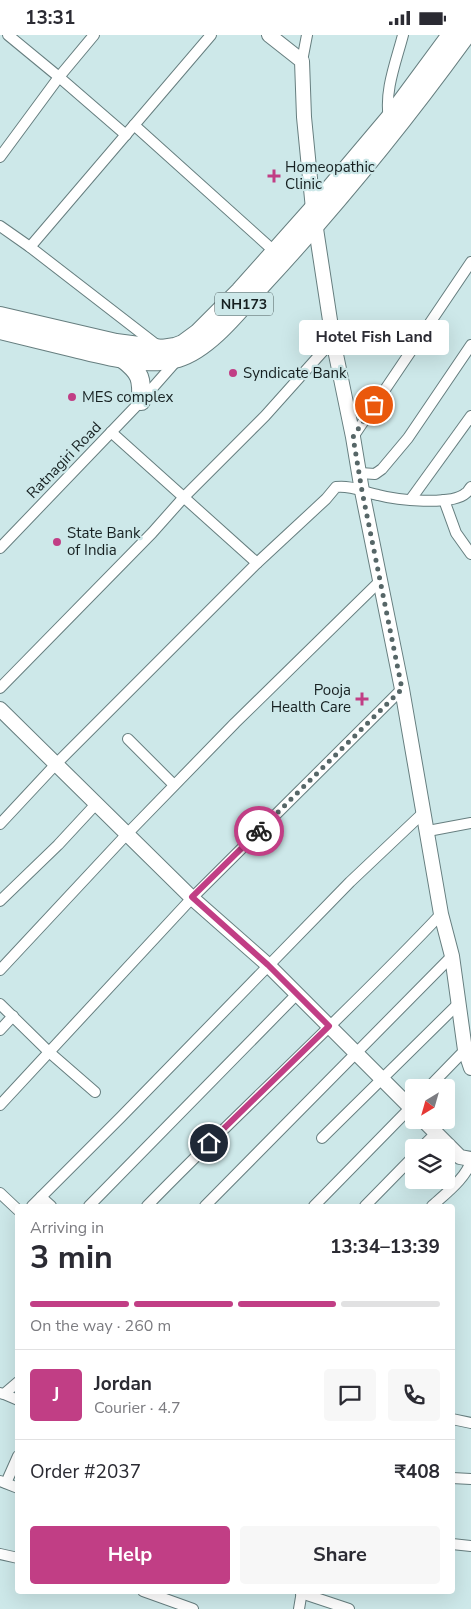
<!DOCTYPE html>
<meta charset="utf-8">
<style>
body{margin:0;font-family:"Nunito Sans",sans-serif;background:#f7f7f7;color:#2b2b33;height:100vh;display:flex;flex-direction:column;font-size:19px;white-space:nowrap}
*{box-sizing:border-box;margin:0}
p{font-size:16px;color:#7c7c81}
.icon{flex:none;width:28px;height:28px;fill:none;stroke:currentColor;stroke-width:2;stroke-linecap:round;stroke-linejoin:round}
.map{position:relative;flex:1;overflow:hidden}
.panel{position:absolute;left:15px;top:1169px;width:440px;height:390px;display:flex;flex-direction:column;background:#fff;border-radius:5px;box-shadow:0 5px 20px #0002}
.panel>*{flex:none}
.needle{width:32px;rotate:217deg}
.buttons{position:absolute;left:405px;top:1044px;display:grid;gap:10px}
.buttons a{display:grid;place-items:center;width:50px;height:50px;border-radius:5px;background:#fff;box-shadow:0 5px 20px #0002;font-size:25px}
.pin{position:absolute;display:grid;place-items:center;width:42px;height:42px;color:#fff;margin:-21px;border:2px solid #fff;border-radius:50%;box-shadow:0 1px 5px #0007}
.courier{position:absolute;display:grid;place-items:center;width:50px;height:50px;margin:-25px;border:4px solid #c13e85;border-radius:50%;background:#fff;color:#222;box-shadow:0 1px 6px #0007}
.bubble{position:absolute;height:35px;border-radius:5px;background:#fff;box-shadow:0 5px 20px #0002;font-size:16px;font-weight:700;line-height:35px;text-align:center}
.head em{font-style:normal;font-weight:700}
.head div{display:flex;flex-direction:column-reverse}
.head{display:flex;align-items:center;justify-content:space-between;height:85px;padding:0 15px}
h1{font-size:32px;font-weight:700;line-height:38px}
.bar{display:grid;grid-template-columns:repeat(4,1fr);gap:8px 5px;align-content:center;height:60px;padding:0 15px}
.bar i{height:6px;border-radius:4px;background:#e1e1e2}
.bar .on{background:#c13e85}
.bar p{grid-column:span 4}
.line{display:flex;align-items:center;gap:12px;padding:0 15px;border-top:1px solid #e1e1e2}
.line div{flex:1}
.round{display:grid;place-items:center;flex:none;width:52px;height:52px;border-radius:5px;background:#f7f7f7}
.cta{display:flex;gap:10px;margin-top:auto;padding:10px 15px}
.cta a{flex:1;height:58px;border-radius:5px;background:#c13e85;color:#fff;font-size:20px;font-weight:700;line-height:58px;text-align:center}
.cta a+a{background:#f7f7f7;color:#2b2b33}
.status{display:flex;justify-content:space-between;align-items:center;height:35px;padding:0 25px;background:#fff;direction:ltr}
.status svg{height:14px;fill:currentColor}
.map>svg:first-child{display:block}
</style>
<div class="status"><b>13:31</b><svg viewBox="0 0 49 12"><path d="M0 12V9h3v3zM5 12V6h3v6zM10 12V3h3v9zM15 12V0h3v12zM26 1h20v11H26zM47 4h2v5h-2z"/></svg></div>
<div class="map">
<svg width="471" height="1574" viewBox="0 0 471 1574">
<rect width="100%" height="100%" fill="#cde8e9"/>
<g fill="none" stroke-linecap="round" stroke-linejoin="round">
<g stroke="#667e7f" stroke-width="12">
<g id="street">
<path d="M8,0L59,42L126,100"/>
<path d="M302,26L307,0"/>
<path d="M389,84C384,56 396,27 403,0"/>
<path d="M134,90L274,216"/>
<path d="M0,122L59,42L94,0"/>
<path d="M0,191L30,212L158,311"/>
<path d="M30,212L211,0"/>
<path d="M111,397L257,528"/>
<path d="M353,402L471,227"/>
<path d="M360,438L375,439L382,434L408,403L471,310"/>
<path d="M411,464L471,381"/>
<path d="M444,465L456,498L471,519"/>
<path d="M0,513L141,366L178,324"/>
<path d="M0,653L152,498L184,462L265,381L333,305"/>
<path d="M128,704L174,750"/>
<path d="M0,789L56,729L257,528L326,464L336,452C351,450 363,457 378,460C396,465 452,471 466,458C468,457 469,454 471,452"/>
<path d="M428,796L471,788"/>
<path d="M0,866L58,810L96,769"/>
<path d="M0,935L127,799L235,688L380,546"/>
<path d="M0,969L49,1017L95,1057"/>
<path d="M0,995L13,981"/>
<path d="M429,1052L465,1015"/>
<path d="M0,1070L192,863L402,654"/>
<path d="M322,1103L459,968"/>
<path d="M422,1112L436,1098"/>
<path d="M0,1158L18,1175"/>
<path d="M41,1162L51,1171"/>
<path d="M32,1171L121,1082L350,847L423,778"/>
<path d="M89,1171L297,959"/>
<path d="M147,1171C243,1072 346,980 441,879"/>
<path d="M205,1171L452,921"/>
<path d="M314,1171L414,1069"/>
<path d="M365,1171L414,1121"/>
<path d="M432,1171C444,1160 469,1141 471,1124"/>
<path d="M0,1358L4,1359L18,1347"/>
<path d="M4,1359L18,1365"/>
<path d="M452,1384L471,1388"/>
<path d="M452,1443L471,1444"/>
<path d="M0,1446L18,1453"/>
<path d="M6,1448L18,1421"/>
<path d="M452,1509L471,1511"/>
<path d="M0,1519L18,1523"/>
<path d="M143,1556L193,1574"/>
<path d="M301,1558L349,1574"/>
<path d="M299,1574L302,1556"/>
</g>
</g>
<g stroke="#667e7f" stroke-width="16">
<g id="secondary">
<path d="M269,0L302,26L304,82L313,174L333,305L353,402L362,456L402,654L441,879L452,921L465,1015L471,1033"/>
<path d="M0,674L192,863L268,930L414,1076"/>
<path d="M423,1085L460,1122L471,1124"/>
</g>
</g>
<g stroke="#667e7f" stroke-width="20">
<g id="highway">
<path d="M0,281L116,308L162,314L175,312L183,309L198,298L240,256L313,174L389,84L451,0"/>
<path d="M0,295C25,301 49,307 74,313C107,321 144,332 178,323C210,314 243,270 265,246C338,167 403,87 466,0"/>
<path d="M123,324C141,338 142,344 141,366"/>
</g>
</g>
<use href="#street" stroke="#fff" stroke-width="10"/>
<use href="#secondary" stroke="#fff" stroke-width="14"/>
<use href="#highway" stroke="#fff" stroke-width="18"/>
</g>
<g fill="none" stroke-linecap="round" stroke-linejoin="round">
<path stroke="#566667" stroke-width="5" stroke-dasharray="0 9" d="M259,796L402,654L362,456L353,402L374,370"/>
<path stroke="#c13e85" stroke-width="6" d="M209,1108L329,991L268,930L192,862L259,796"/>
</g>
<g fill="#c13e85" stroke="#cde8e9" stroke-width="2">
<path d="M271.5 133.5h5v5h5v5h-5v5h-5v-5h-5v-5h5z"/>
<circle cx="233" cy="338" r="5"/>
<circle cx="72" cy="362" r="5"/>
<circle cx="57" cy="507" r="5"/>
<path d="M359.5 656.5h5v5h5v5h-5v5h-5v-5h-5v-5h5z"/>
</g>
<g text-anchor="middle" stroke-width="4.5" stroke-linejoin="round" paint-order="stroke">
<rect fill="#cde8e9" stroke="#4d5c5d" stroke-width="1" x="215" y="257.5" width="58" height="23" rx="4"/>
<g font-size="14" font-weight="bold" fill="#162021">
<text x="244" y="274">NH173</text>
</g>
<g font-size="15" fill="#162021" stroke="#cde8e9" text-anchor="start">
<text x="285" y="137">Homeopathic<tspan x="285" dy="17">Clinic</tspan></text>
<text x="243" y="343">Syndicate Bank</text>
<text x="82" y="367">MES complex</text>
<text x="67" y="503">State Bank<tspan x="67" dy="17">of India</tspan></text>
<text x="351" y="660" text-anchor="end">Pooja<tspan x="351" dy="17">Health Care</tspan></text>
</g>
<g font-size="15" fill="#162021" stroke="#cde8e9">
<text transform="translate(64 425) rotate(-46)" y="5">Ratnagiri Road</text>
</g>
</g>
</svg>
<div class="buttons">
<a><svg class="needle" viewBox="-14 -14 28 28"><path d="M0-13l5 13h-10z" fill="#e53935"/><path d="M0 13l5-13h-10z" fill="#7c7c81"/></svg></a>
<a><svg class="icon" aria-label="layers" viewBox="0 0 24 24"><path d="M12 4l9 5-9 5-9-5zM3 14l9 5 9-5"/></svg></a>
</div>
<div class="pin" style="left:374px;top:370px;background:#ea580c"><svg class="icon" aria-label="bag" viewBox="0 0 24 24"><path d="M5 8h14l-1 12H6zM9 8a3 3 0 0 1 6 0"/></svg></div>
<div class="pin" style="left:209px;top:1108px;background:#1f2937"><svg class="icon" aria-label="home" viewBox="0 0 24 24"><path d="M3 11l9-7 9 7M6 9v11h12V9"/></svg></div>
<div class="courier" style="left:259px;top:796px"><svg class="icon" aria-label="bike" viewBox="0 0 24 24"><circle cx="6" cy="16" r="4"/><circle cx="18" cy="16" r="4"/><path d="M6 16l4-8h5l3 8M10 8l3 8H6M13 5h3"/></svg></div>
<div class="bubble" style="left:299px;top:285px;width:150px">Hotel Fish Land</div>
<section class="panel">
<div class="head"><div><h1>3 min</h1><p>Arriving in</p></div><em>13:34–13:39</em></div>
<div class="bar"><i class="on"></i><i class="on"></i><i class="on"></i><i></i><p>On the way · 260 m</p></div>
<div class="line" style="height:90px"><b class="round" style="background:#c13e85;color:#fff">J</b><div><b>Jordan</b><p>Courier · 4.7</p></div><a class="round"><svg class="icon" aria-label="chat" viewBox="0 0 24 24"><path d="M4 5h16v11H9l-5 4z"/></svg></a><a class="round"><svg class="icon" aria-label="phone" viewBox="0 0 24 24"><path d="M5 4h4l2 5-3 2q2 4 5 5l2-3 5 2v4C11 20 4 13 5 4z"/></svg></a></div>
<div class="line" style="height:65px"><div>Order #2037</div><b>₹408</b></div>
<div class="cta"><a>Help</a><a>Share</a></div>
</section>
</div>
